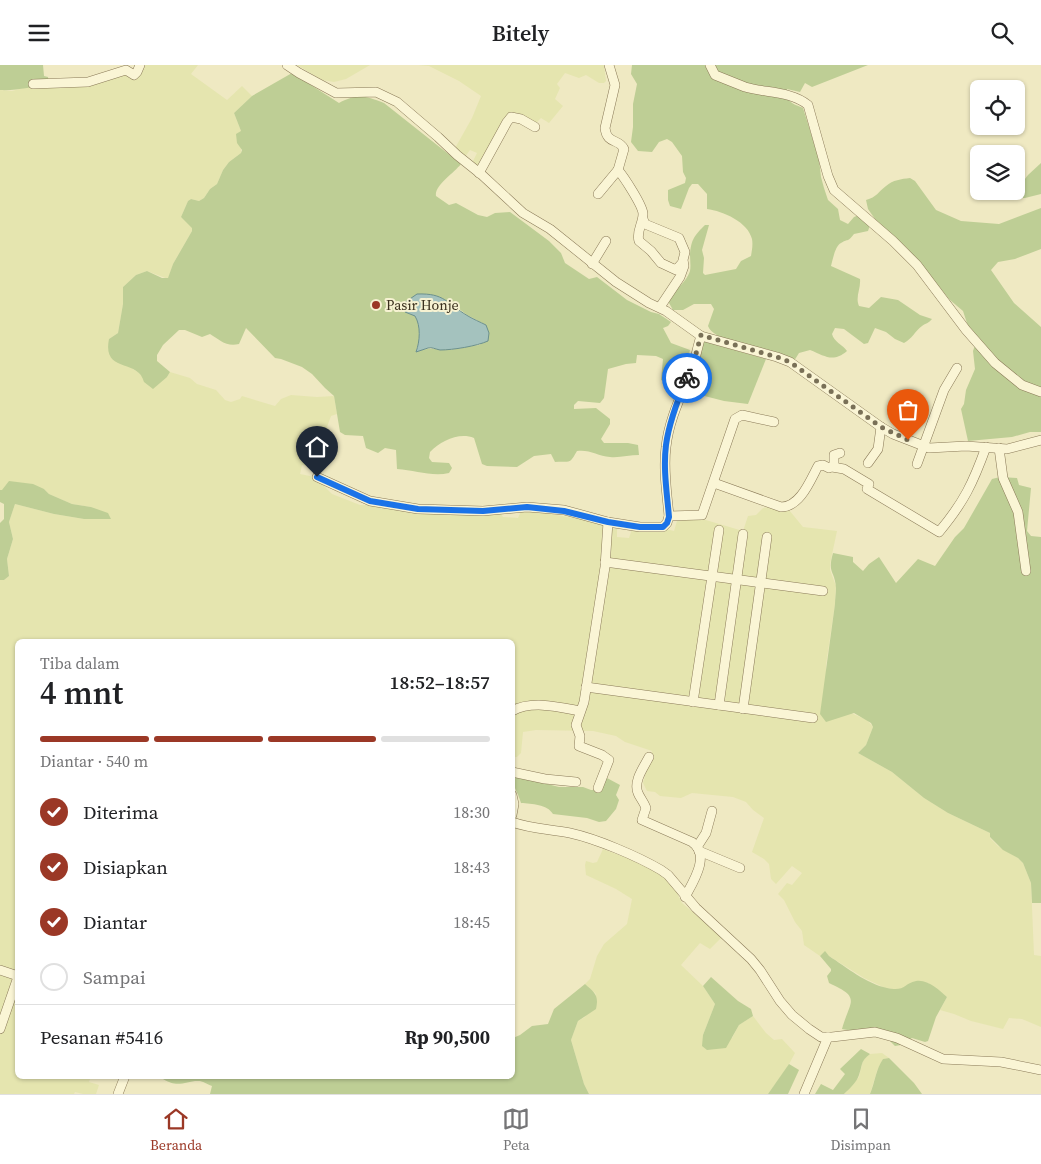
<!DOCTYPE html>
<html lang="id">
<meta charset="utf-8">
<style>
body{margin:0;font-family:"Source Serif 4",serif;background:#f2f2f2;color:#202124;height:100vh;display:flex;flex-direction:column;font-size:19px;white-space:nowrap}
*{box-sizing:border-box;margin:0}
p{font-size:16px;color:#757577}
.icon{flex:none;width:28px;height:28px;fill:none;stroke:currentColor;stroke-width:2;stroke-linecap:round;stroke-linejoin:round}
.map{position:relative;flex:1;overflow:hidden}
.drawer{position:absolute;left:15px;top:574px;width:500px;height:440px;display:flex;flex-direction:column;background:#fff;border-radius:8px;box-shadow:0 1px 4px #0004}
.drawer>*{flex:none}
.controls{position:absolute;left:970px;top:15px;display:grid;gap:10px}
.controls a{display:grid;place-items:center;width:55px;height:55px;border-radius:8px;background:#fff;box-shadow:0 1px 4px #0004;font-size:25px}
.pin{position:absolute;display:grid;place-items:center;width:42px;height:42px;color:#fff;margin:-51px -21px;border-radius:50% 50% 50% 0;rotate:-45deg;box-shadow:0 0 5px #0007}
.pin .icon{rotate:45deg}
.courier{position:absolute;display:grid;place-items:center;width:50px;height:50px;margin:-25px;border:4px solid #1a73e8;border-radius:50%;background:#fff;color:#222;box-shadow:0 1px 6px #0007}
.summary em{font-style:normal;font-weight:600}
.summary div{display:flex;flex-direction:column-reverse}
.summary{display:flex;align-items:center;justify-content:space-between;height:85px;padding:0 25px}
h1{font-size:32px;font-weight:600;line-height:38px}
.bar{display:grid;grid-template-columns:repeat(4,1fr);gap:8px 5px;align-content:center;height:60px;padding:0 25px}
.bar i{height:6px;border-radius:4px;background:#e0e0e0}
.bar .on{background:#9b3826}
.bar p{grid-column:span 4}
.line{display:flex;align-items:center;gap:12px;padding:0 25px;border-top:1px solid #e0e0e0}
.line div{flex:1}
ol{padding:0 25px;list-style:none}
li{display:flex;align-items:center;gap:15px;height:55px}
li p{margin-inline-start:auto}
li .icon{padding:5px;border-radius:50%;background:#9b3826;color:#fff;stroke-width:4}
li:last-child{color:#757577}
li i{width:28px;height:28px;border:2px solid #e0e0e0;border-radius:50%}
header{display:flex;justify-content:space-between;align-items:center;height:65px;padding:0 25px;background:#fff;font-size:22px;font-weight:600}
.tab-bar{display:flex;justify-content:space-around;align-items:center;height:70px;border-top:1px solid #e0e0e0;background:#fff;font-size:14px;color:#757577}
.tab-bar a{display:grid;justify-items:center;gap:2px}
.tab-bar .on{color:#9b3826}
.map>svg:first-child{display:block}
</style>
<header><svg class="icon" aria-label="menu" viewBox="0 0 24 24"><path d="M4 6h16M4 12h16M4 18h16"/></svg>Bitely<svg class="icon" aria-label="search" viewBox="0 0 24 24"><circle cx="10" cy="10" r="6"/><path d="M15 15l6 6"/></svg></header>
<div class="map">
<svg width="1041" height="1029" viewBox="0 0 1041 1029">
<rect width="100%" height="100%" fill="#efe9c2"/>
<g fill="#e5e5af">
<path d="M142,0H198L191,9L227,35L242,21L252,31L234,48L241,66V88L229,97L223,105L217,119L210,124L204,133L199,136L191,134L188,136L181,152L193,163L192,166L173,199L168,214L147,206L136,210L123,222V239L118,268L109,274L133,304L138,307L142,311L167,312L170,307L190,313L197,319L216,325L225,335L231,337L240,334L242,331L275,341L281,334L291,330L317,332L334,331L337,349L331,351L327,362L330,371L329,381L319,379L311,401L302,400L300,409L315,412L332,429L360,440H377L427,449H501L503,452L518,453L521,446L540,447L601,458L604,463L617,464V472L629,473L632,464H666L674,466L677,456L699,453L743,466L748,451L756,450L763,443L768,442L780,445H789L803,462L837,466L830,499V505L836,521L835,539L826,600V656L851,648L867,655L873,662L866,680L858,688L892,707L924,733L948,748L990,768V773L998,781L1018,793L1023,798L1031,818L1034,890L1041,891V962L1022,954L1009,953L1003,964L971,956L954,949L940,945L947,932L928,918L917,916L902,925L885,923L864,913L829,891L825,887L820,891L804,880L802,866L795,857L784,835L778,829L787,818L792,820L802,808L792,801L776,819L771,814L769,799L764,794L752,787L764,753L753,745L746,737L733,732L692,728L681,733L660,731L655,727L647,726L643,718L652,686L625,677L616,671L593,666L536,665L523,667L521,688L517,692H513L512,576H18L17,908L0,903V515H4L9,511L7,494L13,474L9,457L15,439L54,449L84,454H111L91,442L72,439L49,429L44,424L0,425V25L12,26L31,21L82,20L104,17L126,8L132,11Z"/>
<path d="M297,0H370L346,14L334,17L322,15Z"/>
<path d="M418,0H604L606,16L604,18H599L586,10L579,13L565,8L557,19L560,23L555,34L563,41L549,58L541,53L536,58L530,54L512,48L480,102L472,98L477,88L470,85L465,92L454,85L472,53L481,31L459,16L429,1Z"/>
<path d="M603,784L627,793L658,807L675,824L682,838L722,872L710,884L700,878L681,900L703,921L715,939L703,970L732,973L739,960L753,951L766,968L774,975L782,974L795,988L787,1003L768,1029H589L584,1019L571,975L578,956L585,952L596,929L585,919L590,914L597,891L604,879L627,859L632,834L616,824L586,810L585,800L586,796L593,798L597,797Z"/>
<path d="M0,907L17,913L18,1011H91L89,1017L99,1020L96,1029H83L75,1027L74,1029H0Z"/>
<path d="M882,988L889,993L883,994L877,1006L870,1029H844L859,1012L863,995L870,989Z"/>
</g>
<g fill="#bece95" fill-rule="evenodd">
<path d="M0,0H43L44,11L48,12L49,20C33,21 17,26 0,25Z"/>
<path d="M632,0H868L812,22L805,18L800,27L787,24C788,38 791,38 803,43L819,94L821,112L824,123L828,135L838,144L840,155L848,159L854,152L859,150L870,160L868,166L854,169C847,178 849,173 841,178C835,181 833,194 831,201L860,214C861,224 855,232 859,241L869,243L881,232L898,235L920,250L932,254C928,259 926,258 922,261C915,266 912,274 904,278L895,274L886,267L875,263L868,278L864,279L844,264L835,263L832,269C834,277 842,279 847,286C833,298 825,291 810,285L799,288L794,296C787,293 780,289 772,286C758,281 714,277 708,261L714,244L711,239H694L683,245H673L669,238C671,226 686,219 690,206C691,201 690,195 690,190C691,174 695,170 705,160H709L702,185L704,193L703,208L705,210L736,204L741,196L751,191C752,185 753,180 752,174C748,157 723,146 707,144V129L698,119H692L689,123L681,144L670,141L668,135V125L685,118L686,113L683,107L682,91L672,77L667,74L659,77L652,87L638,86L631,77L633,62V39L637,19L631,9Z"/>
<path d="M292,8L339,38C358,28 365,31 384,38L461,99C454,108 434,121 436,131L449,140L456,138L478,150L487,152L495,148L510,147L549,176L561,188L565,198L589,214L597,212L627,235L651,247L659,249L671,257L668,261L663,263L671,278L690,285L685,307L679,322L661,315L663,294L656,291L637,290L636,298L626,299L608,304L604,333L600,338L578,336L574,340V344L596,343L610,354V359L601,374L604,378H628L638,380L639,390C630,390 619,393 610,392C598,391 589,384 577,386C569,400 571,396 555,397L551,389L534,391L517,402L487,401L482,399L474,373C459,367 441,376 430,387L429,393L432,397L449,398L452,403L449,408C432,412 415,405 397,404L396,385L385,383L378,388L366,383L363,371L345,370L340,367L334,331L325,323L312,309L302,302L281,294L275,293L246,263L239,279C226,282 220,275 210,269L202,272L185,265H179L163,280L157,290V296L170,307L167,312L153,324L144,317C138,293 102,309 109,274L118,268L123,239V222L136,210L147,206L162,213H168L173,199L192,166V163L181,152L188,136L191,134L199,136L204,133L210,124L217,119L223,105L229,97L241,88L242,85L237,78L236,69L241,66L234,48L252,31ZM449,236L467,250L486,260L480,280C472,280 464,283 456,284C440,285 432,282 416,286C420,276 421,261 415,251Z"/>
<path d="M1041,98V129L1025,133H1016L1014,128L1028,110Z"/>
<path d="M910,113L915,116L936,145L961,156L999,159L1041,143V184L1015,194L998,197L991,205L1014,238L1041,262V367H1030L1012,372L968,376L961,344L964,339L966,325L975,304L973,286L978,272L968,261L963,246L950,235L907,183L875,154L868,144L866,135C877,132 878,127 886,121C893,115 901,114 910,113Z"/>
<path d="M703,276L766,294L748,339L724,336L689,327Z"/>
<path d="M1000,412L1017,413L1019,420L1031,423L1027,466L1031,471L1041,472V838H1032L1031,818L1023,798L1018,793L1003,785L990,772V768L948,748L924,733L892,707L858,688L866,680L873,662L871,658L854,648L826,657L820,649L835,539C835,534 836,528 836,523C835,505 827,509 833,488L853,492V497L863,506L869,499L879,492L896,518L918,494L935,501L955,472L964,463L992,414Z"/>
<path d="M9,416L33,419L44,424L49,429L72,439L91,442L108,448L111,454H84L54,449L15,439L9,457L13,474L7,494L9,511L4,515H0V458L4,454V439L0,437V425H2Z"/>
<path d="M512,710L559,722H583L591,725H599L607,713L620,720L616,730L619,735L616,744L606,756L599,757L587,753L553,749C547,739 532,739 521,738C518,727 513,723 512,710Z"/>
<path d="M825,886L829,891C846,902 867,919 887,923C905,927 903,919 916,916C928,914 939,925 947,932L936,952L928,976L925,977L912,973L901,980L895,981L882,968L853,966L842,964C850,935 862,933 829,918L827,911L831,906V904L820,891Z"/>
<path d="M711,912L738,936L751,944L753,951L739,960L726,983L707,985L702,981L703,970L715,939L703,921Z"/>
<path d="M585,919C595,928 599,930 596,944L578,956L571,975L584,1019L589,1029H210L212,1021C209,1020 204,1017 200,1016C186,1015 179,1024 163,1014V1011H512L513,973L520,970L532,961L548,959L554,944Z"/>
<path d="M861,984L870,989C860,997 863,999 859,1010C857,1017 849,1024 844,1029H815L821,1019L833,1025L845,1009L840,1004Z"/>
<path d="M889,993L914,1018L922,1029H870C875,1017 876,1004 883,994Z"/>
<path d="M789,999L799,1005L788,1029H768Z"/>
</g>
<path fill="#a4c2be" stroke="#6b908d" d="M417,229C445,228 446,238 468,251C473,254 480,257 486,260L489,268L488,276C477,281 453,285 440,285C435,284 432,282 428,283C424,284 420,286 416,287C420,276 421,261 415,251L405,247L404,238Z"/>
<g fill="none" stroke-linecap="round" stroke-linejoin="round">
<g stroke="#8a7a58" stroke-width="10">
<g id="minor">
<path d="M287,0L299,8L336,28L376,27L397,37L438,72L457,90L482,110L523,148L550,164L616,217L649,238L666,246L701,271L777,292L790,297L881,362L893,369L929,383L966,381L1007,384L1041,375"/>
<path d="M710,0L715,10C725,14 735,18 745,22C765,28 791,26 808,40L828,111L834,125L893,176L917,200L966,265L995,298L1022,320L1041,327"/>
<path d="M33,19L88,17L126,5L134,10L137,7L140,0"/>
<path d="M618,105C624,112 643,141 643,149C643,159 636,166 639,176L651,186L661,198L676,205L683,197"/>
<path d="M479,108L507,57L511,52L521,54L535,62"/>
<path d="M598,129L618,105L624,84C619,73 607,80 605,63L615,20L609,0"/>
<path d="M643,154L645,159L679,173L685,187L683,195L684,201L680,212L660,242"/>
<path d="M592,199L606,176"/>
<path d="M999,383L1003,413L1018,447L1026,506"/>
<path d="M868,398L878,384L881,362"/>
<path d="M917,399L944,325L957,303"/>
<path d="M832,402L844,404L869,419L867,424L939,467C964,437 973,418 986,382"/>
<path d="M317,412L370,436L418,444L483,446L527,442L564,445L608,457L640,462H663L667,458L669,451C667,428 663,405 666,382C669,353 683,327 693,301C696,291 698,280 701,271"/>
<path d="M714,418L781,442C800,442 810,416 818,401L823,400L829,403L834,400V390L840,388"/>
<path d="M669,451L702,450L735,354L742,350L774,357"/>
<path d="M605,497L823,526"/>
<path d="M586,622L813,653"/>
<path d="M693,637L719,465"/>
<path d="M719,640L743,469"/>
<path d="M743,644L767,472"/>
<path d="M512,646C532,635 559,642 580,646"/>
<path d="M649,692C644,702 633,716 638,728C640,733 644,737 646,743L642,755L692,777C711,790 693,817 685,832"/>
<path d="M512,707L545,714L576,717"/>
<path d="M598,723L609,695L602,690L579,681L580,671L576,660L584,637L605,502L608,457"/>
<path d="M512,730L514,739L512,750"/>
<path d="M512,757C531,764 551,764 570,768C597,774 637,791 661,805L668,810L696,843L751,894L760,905L780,936L792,950L809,964L821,972H832L875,967L897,973L943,994L1001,997L1041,1005"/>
<path d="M697,782L706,768L712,746"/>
<path d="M699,786L740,803"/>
<path d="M0,905L18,911"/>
<path d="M0,964L18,912"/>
<path d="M118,1029L125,1011"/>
<path d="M804,1029L828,972"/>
</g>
</g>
<use href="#minor" stroke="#faf5d5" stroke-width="9"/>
</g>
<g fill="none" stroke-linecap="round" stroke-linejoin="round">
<path stroke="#797057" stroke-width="5" stroke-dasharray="0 9" d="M687,313L693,300L701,270L777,292L790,297L881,362L908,375"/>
<path stroke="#1a73e8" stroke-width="6" d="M317,412L370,436L418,444L483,446L527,442L564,446L608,457L640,462H663L667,458L669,452C667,428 663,404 666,380C669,357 678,334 687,313"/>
</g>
<circle fill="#9b3826" stroke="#f6f2d2" stroke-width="2" cx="376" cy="240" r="5"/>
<g text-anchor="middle" stroke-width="4" stroke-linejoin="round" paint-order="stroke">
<g font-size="14" fill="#392f1d" stroke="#f6f2d2" text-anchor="start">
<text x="386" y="245">Pasir Honje</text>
</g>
</g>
</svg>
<div class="controls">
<a><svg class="icon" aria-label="locate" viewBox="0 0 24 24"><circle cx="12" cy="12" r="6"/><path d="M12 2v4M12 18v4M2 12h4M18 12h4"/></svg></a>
<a><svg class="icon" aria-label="layers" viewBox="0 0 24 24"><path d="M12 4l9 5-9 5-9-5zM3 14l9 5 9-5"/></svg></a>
</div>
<div class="pin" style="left:908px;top:375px;background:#ea580c"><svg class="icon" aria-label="bag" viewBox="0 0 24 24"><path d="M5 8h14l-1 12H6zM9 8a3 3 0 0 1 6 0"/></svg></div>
<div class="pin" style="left:317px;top:412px;background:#1f2937"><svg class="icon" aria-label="home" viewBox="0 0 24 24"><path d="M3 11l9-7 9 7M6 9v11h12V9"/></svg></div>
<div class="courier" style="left:687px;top:313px"><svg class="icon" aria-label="bike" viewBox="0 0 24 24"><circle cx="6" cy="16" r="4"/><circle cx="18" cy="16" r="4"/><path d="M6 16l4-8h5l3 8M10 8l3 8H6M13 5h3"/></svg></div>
<section class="drawer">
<div class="summary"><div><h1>4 mnt</h1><p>Tiba dalam</p></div><em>18:52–18:57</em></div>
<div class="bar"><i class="on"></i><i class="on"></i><i class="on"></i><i></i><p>Diantar · 540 m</p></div>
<ol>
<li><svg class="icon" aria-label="check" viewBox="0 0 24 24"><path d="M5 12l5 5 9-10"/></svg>Diterima<p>18:30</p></li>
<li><svg class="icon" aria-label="check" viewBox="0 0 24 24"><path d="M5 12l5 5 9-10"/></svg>Disiapkan<p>18:43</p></li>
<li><svg class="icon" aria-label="check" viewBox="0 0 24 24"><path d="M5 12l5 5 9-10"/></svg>Diantar<p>18:45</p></li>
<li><i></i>Sampai</li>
</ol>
<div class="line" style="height:65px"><div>Pesanan #5416</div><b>Rp 90,500</b></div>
</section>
</div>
<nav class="tab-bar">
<a class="on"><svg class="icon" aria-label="home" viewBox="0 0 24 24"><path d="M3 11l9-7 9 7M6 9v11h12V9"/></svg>Beranda</a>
<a><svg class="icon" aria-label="map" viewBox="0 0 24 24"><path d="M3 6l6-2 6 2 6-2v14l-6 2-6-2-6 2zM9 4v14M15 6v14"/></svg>Peta</a>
<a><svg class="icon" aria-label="saved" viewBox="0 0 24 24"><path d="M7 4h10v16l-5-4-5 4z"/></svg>Disimpan</a>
</nav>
